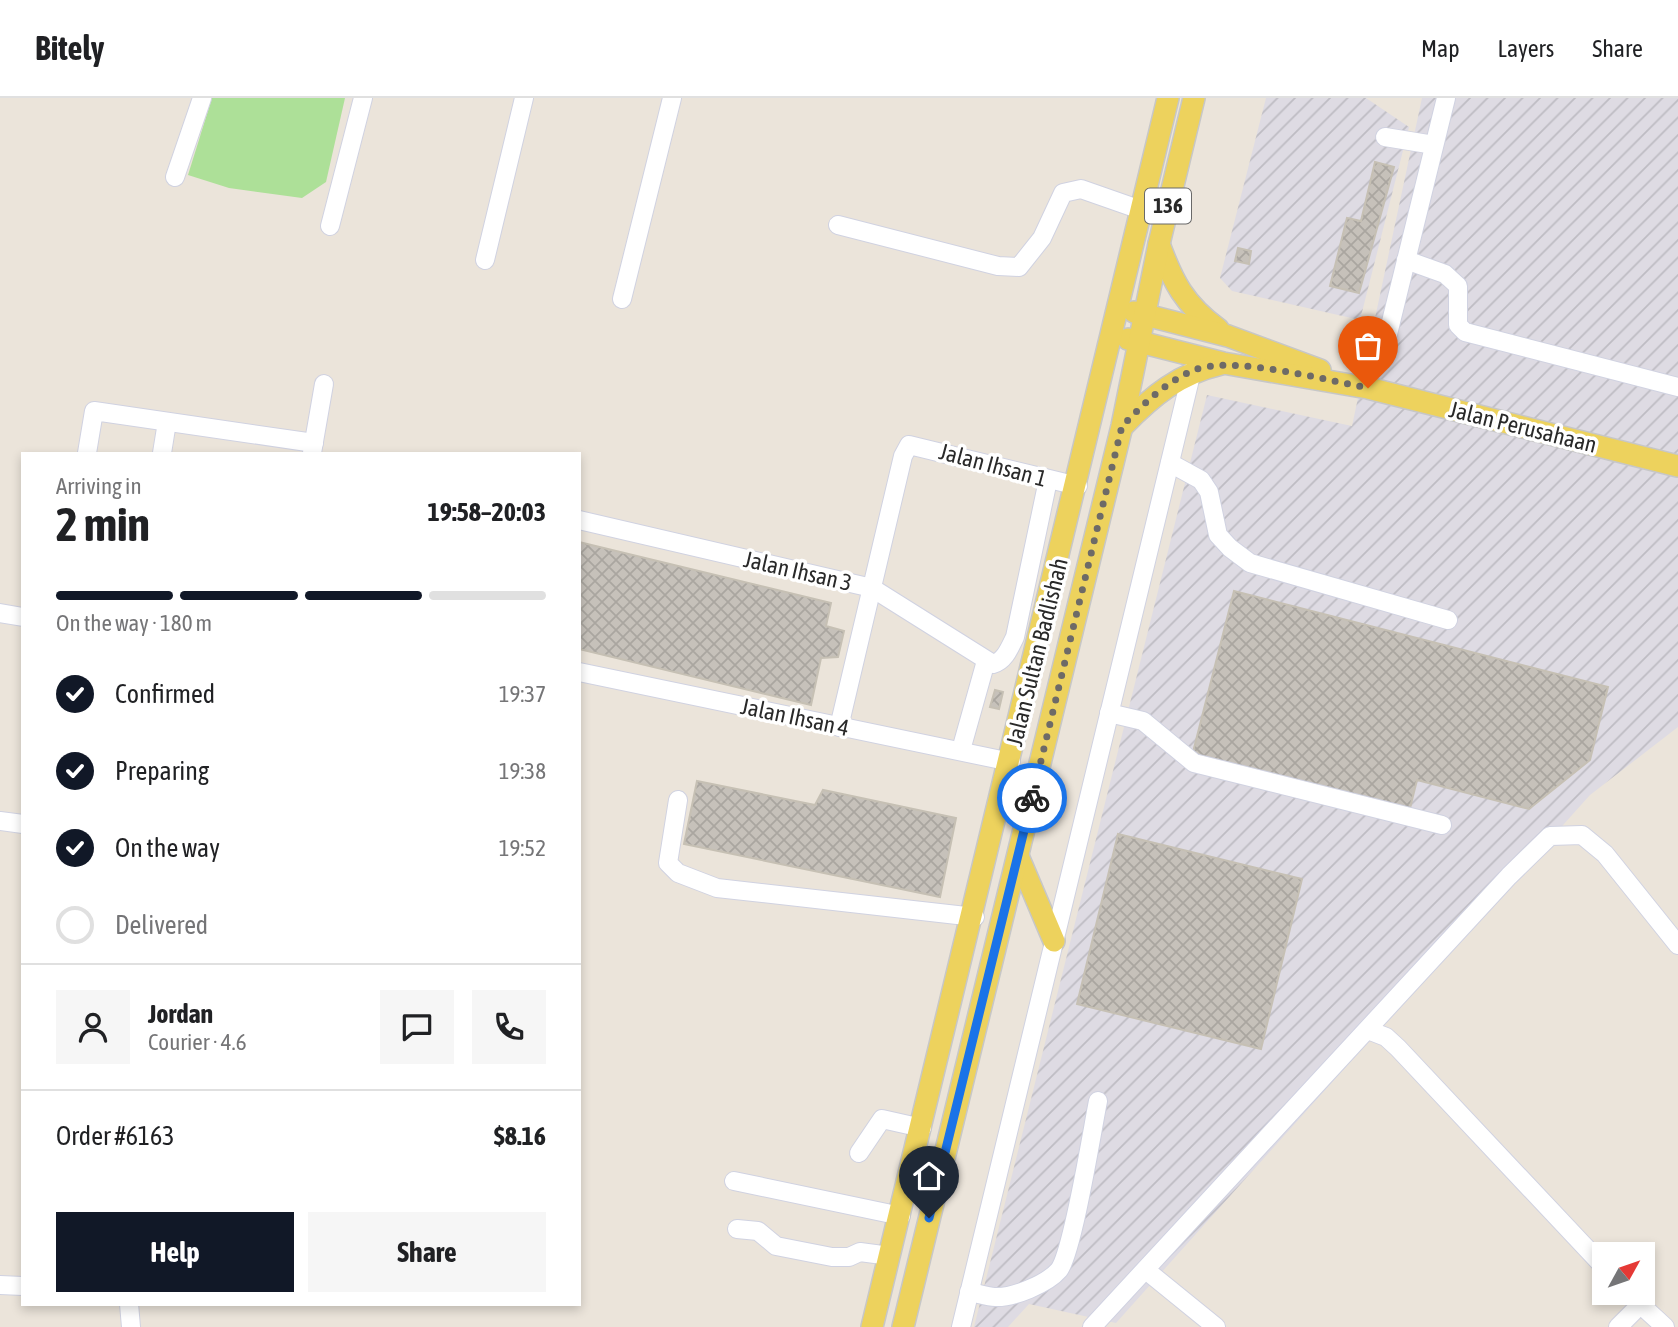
<!DOCTYPE html>
<meta charset="utf-8">
<style>
body{margin:0;font-family:"Asap Condensed",sans-serif;background:#f6f6f6;color:#202124;height:100vh;display:flex;flex-direction:column;font-size:26px;white-space:nowrap}
*{box-sizing:border-box;margin:0}
p{font-size:23px;color:#757577}
.icon{flex:none;width:38px;height:38px;fill:none;stroke:currentColor;stroke-width:2;stroke-linecap:round;stroke-linejoin:round}
.map{position:relative;flex:1;overflow:hidden}
.drawer{position:absolute;left:21px;top:354px;width:560px;height:854px;display:flex;flex-direction:column;background:#fff;border-radius:0px;box-shadow:0 4px 10px #0003}
.drawer>*{flex:none}
.needle{width:46px;rotate:50deg}
.buttons{position:absolute;left:1592px;top:1144px;display:grid;gap:14px}
.buttons a{display:grid;place-items:center;width:63px;height:63px;border-radius:0px;background:#fff;box-shadow:0 4px 10px #0003;font-size:35px}
.pin{position:absolute;display:grid;place-items:center;width:60px;height:60px;color:#fff;margin:-72px -30px;border-radius:50% 50% 50% 0;rotate:-45deg;box-shadow:0 0 7px #0007}
.pin .icon{rotate:45deg}
.courier{position:absolute;display:grid;place-items:center;width:70px;height:70px;margin:-35px;border:5px solid #1a73e8;border-radius:50%;background:#fff;color:#222;box-shadow:0 2px 9px #0007}
.headline em{font-style:normal;font-weight:700}
.headline div{display:flex;flex-direction:column-reverse}
.headline{display:flex;align-items:center;justify-content:space-between;height:119px;padding:0 35px}
h1{font-size:46px;font-weight:700;line-height:52px}
.bar{display:grid;grid-template-columns:repeat(4,1fr);gap:10px 7px;align-content:center;height:84px;padding:0 35px}
.bar i{height:9px;border-radius:5px;background:#e0e0e0}
.bar .active{background:#111827}
.bar p{grid-column:span 4}
.line{display:flex;align-items:center;gap:18px;padding:0 35px;border-top:2px solid #e0e0e0}
.line div{flex:1}
.round{display:grid;place-items:center;flex:none;width:74px;height:74px;border-radius:0px;background:#f6f6f6}
ol{padding:0 35px;list-style:none}
li{display:flex;align-items:center;gap:21px;height:77px}
li p{margin-inline-start:auto}
li .icon{padding:7px;border-radius:50%;background:#111827;color:#fff;stroke-width:4}
li:last-child{color:#757577}
li i{width:38px;height:38px;border:4px solid #e0e0e0;border-radius:50%}
.button{display:flex;gap:14px;margin-top:auto;padding:14px 35px}
.button a{flex:1;height:80px;border-radius:0px;background:#111827;color:#fff;font-size:28px;font-weight:700;line-height:80px;text-align:center}
.button a+a{background:#f6f6f6;color:#202124}
header{display:flex;align-items:center;gap:42px;box-sizing:border-box;height:98px;padding:0 35px;background:#fff;border-bottom:2px solid #e0e0e0}
header strong{font-size:33px}
nav{display:flex;gap:38px;margin-inline-start:auto;font-size:24px}
.map>svg:first-child{display:block}
</style>
<header>
<strong>Bitely</strong>
<nav><a>Map</a><a>Layers</a><a>Share</a></nav>
</header>
<div class="map">
<svg width="1678" height="1229" viewBox="0 0 1678 1229">
<defs>
<pattern id="industrial-furrows" width="10" height="10" patternUnits="userSpaceOnUse" patternTransform="scale(1.75)"><rect width="10" height="10" fill="#dedbe3"/><path d="M-1 1l2-2M0 10L10 0M9 11l2-2" fill="none" stroke="#bebcc3"/></pattern>
<pattern id="building-cross-hatch" width="8" height="8" patternUnits="userSpaceOnUse" patternTransform="scale(1.75)"><rect width="8" height="8" fill="#c6c1ba"/><path d="M0 0l8 8M0 8l8-8" fill="none" stroke="#aaa6a0"/></pattern>
</defs>
<rect width="100%" height="100%" fill="#ebe4da"/>
<g fill="url(#industrial-furrows)">
<path d="M1266,0H1366L1409,29L1360,222L1232,193L1220,180Z"/>
<path d="M1422,0H1678V629L1590,697L1116,1225L1029,1206L1008,1229H974L1207,297L1352,328Z"/>
</g>
<path fill="#ade098" d="M212,0H345L326,84L302,100L229,90L188,77Z"/>
<g fill="url(#building-cross-hatch)" stroke="#c6c0b4" stroke-width="2">
<path d="M1375,64L1394,69L1359,195L1330,188L1347,120L1361,123Z"/>
<path d="M1238,150L1251,153L1249,166L1235,163Z"/>
<path d="M579,444L831,505L826,528L844,533L838,559L821,560L811,607L579,551Z"/>
<path d="M1234,493L1608,589L1590,662L1529,711L1417,682L1409,714L1192,658Z"/>
<path d="M995,592L1003,594L999,611L990,609Z"/>
<path d="M697,683L815,707L823,692L956,720L940,799L684,746Z"/>
<path d="M1118,736L1302,781L1261,951L1077,906Z"/>
</g>
<g fill="none" stroke-linecap="round" stroke-linejoin="round">
<g stroke="#d0d2e1" stroke-width="20">
<g id="minor">
<path d="M1385,39L1434,47"/>
<path d="M175,79L202,0"/>
<path d="M838,127L998,168L1019,169L1042,140L1063,95L1081,91L1141,112"/>
<path d="M330,128L363,0"/>
<path d="M485,162L524,0"/>
<path d="M1406,162L1445,176L1458,188V227L1465,234L1678,289"/>
<path d="M622,201L672,0"/>
<path d="M1388,236L1446,0"/>
<path d="M87,355L94,313L314,345"/>
<path d="M162,355L167,324"/>
<path d="M312,355L324,286"/>
<path d="M1170,365L1201,382L1209,394L1218,437L1230,450L1250,465L1448,522"/>
<path d="M579,422L872,490L993,566C1005,563 1010,549 1015,539L1048,382"/>
<path d="M0,515L23,519"/>
<path d="M579,574L1011,664"/>
<path d="M1109,615L1143,623L1194,665L1442,727"/>
<path d="M839,629L903,358L909,347L1078,388"/>
<path d="M961,652L986,563"/>
<path d="M678,702L668,765L678,775L717,790L975,819"/>
<path d="M0,723L23,726"/>
<path d="M1368,932L1386,939L1398,950L1605,1170"/>
<path d="M859,1055L882,1021L922,1030"/>
<path d="M734,1083L901,1118"/>
<path d="M737,1131L758,1133L776,1148L832,1159H849L860,1154L890,1158"/>
<path d="M1147,1173L1216,1229"/>
<path d="M0,1187L23,1188"/>
<path d="M969,1194C977,1195 987,1199 995,1199C1013,1200 1047,1186 1059,1172C1073,1153 1092,1033 1098,1003"/>
<path d="M1628,1195L1665,1229"/>
<path d="M129,1206L131,1229"/>
<path d="M961,1229L1192,273"/>
<path d="M1092,1229L1509,778L1550,738L1582,737L1605,756L1678,847"/>
<path d="M1618,1229L1640,1207"/>
</g>
</g>
<g stroke="#c7c7c7" stroke-width="24">
<g id="major">
<path d="M1159,146C1173,184 1184,206 1218,231"/>
<path d="M1134,214L1228,238L1320,272"/>
<path d="M1128,241L1223,265L1368,290L1678,368"/>
<path d="M1123,328C1153,297 1179,276 1221,266"/>
<path d="M1018,758L1054,843"/>
<path d="M872,1229C974,820 1071,410 1168,0"/>
<path d="M903,1229L1122,328L1159,146L1194,0"/>
</g>
</g>
<use href="#minor" stroke="#fff" stroke-width="18"/>
<use href="#major" stroke="#edd25d" stroke-width="21"/>
</g>
<g fill="none" stroke-linecap="round" stroke-linejoin="round">
<path stroke="#6d6a67" stroke-width="7" stroke-dasharray="0 12.6" d="M1032,700L1122,328C1144,306 1164,285 1194,272C1231,257 1326,282 1368,290"/>
<path stroke="#1a73e8" stroke-width="9" d="M929,1120L1032,700"/>
</g>
<g text-anchor="middle" stroke-width="7" stroke-linejoin="round" paint-order="stroke">
<rect fill="#fff" stroke="#696969" stroke-width="2" x="1145" y="90.5" width="46" height="35" rx="5"/>
<g font-size="21" font-weight="bold" fill="#292929">
<text x="1168" y="115">136</text>
</g>
<g font-size="23" fill="#292929" stroke="#fff">
<text transform="translate(1523 329) rotate(14)" y="8">Jalan Perusahaan</text>
<text transform="translate(993 367) rotate(15)" y="8">Jalan Ihsan 1</text>
<text transform="translate(798 473) rotate(13)" y="8">Jalan Ihsan 3</text>
<text transform="translate(1037 554) rotate(-76)" y="8">Jalan Sultan Badlishah</text>
<text transform="translate(795 619) rotate(12)" y="8">Jalan Ihsan 4</text>
</g>
</g>
</svg>
<div class="buttons">
<a><svg class="needle" viewBox="-14 -14 28 28"><path d="M0-13l5 13h-10z" fill="#e53935"/><path d="M0 13l5-13h-10z" fill="#757577"/></svg></a>
</div>
<div class="pin" style="left:1368px;top:290px;background:#ea580c"><svg class="icon" aria-label="bag" viewBox="0 0 24 24"><path d="M5 8h14l-1 12H6zM9 8a3 3 0 0 1 6 0"/></svg></div>
<div class="pin" style="left:929px;top:1120px;background:#1f2937"><svg class="icon" aria-label="home" viewBox="0 0 24 24"><path d="M3 11l9-7 9 7M6 9v11h12V9"/></svg></div>
<div class="courier" style="left:1032px;top:700px"><svg class="icon" aria-label="bike" viewBox="0 0 24 24"><circle cx="6" cy="16" r="4"/><circle cx="18" cy="16" r="4"/><path d="M6 16l4-8h5l3 8M10 8l3 8H6M13 5h3"/></svg></div>
<section class="drawer">
<div class="headline"><div><h1>2 min</h1><p>Arriving in</p></div><em>19:58–20:03</em></div>
<div class="bar"><i class="active"></i><i class="active"></i><i class="active"></i><i></i><p>On the way · 180 m</p></div>
<ol>
<li><svg class="icon" aria-label="check" viewBox="0 0 24 24"><path d="M5 12l5 5 9-10"/></svg>Confirmed<p>19:37</p></li>
<li><svg class="icon" aria-label="check" viewBox="0 0 24 24"><path d="M5 12l5 5 9-10"/></svg>Preparing<p>19:38</p></li>
<li><svg class="icon" aria-label="check" viewBox="0 0 24 24"><path d="M5 12l5 5 9-10"/></svg>On the way<p>19:52</p></li>
<li><i></i>Delivered</li>
</ol>
<div class="line" style="height:126px"><a class="round"><svg class="icon" aria-label="person" viewBox="0 0 24 24"><circle cx="12" cy="8" r="4"/><path d="M4 21q1-7 8-7t8 7"/></svg></a><div><b>Jordan</b><p>Courier · 4.6</p></div><a class="round"><svg class="icon" aria-label="chat" viewBox="0 0 24 24"><path d="M4 5h16v11H9l-5 4z"/></svg></a><a class="round"><svg class="icon" aria-label="phone" viewBox="0 0 24 24"><path d="M5 4h4l2 5-3 2q2 4 5 5l2-3 5 2v4C11 20 4 13 5 4z"/></svg></a></div>
<div class="line" style="height:91px"><div>Order #6163</div><b>$8.16</b></div>
<div class="button"><a>Help</a><a>Share</a></div>
</section>
</div>
